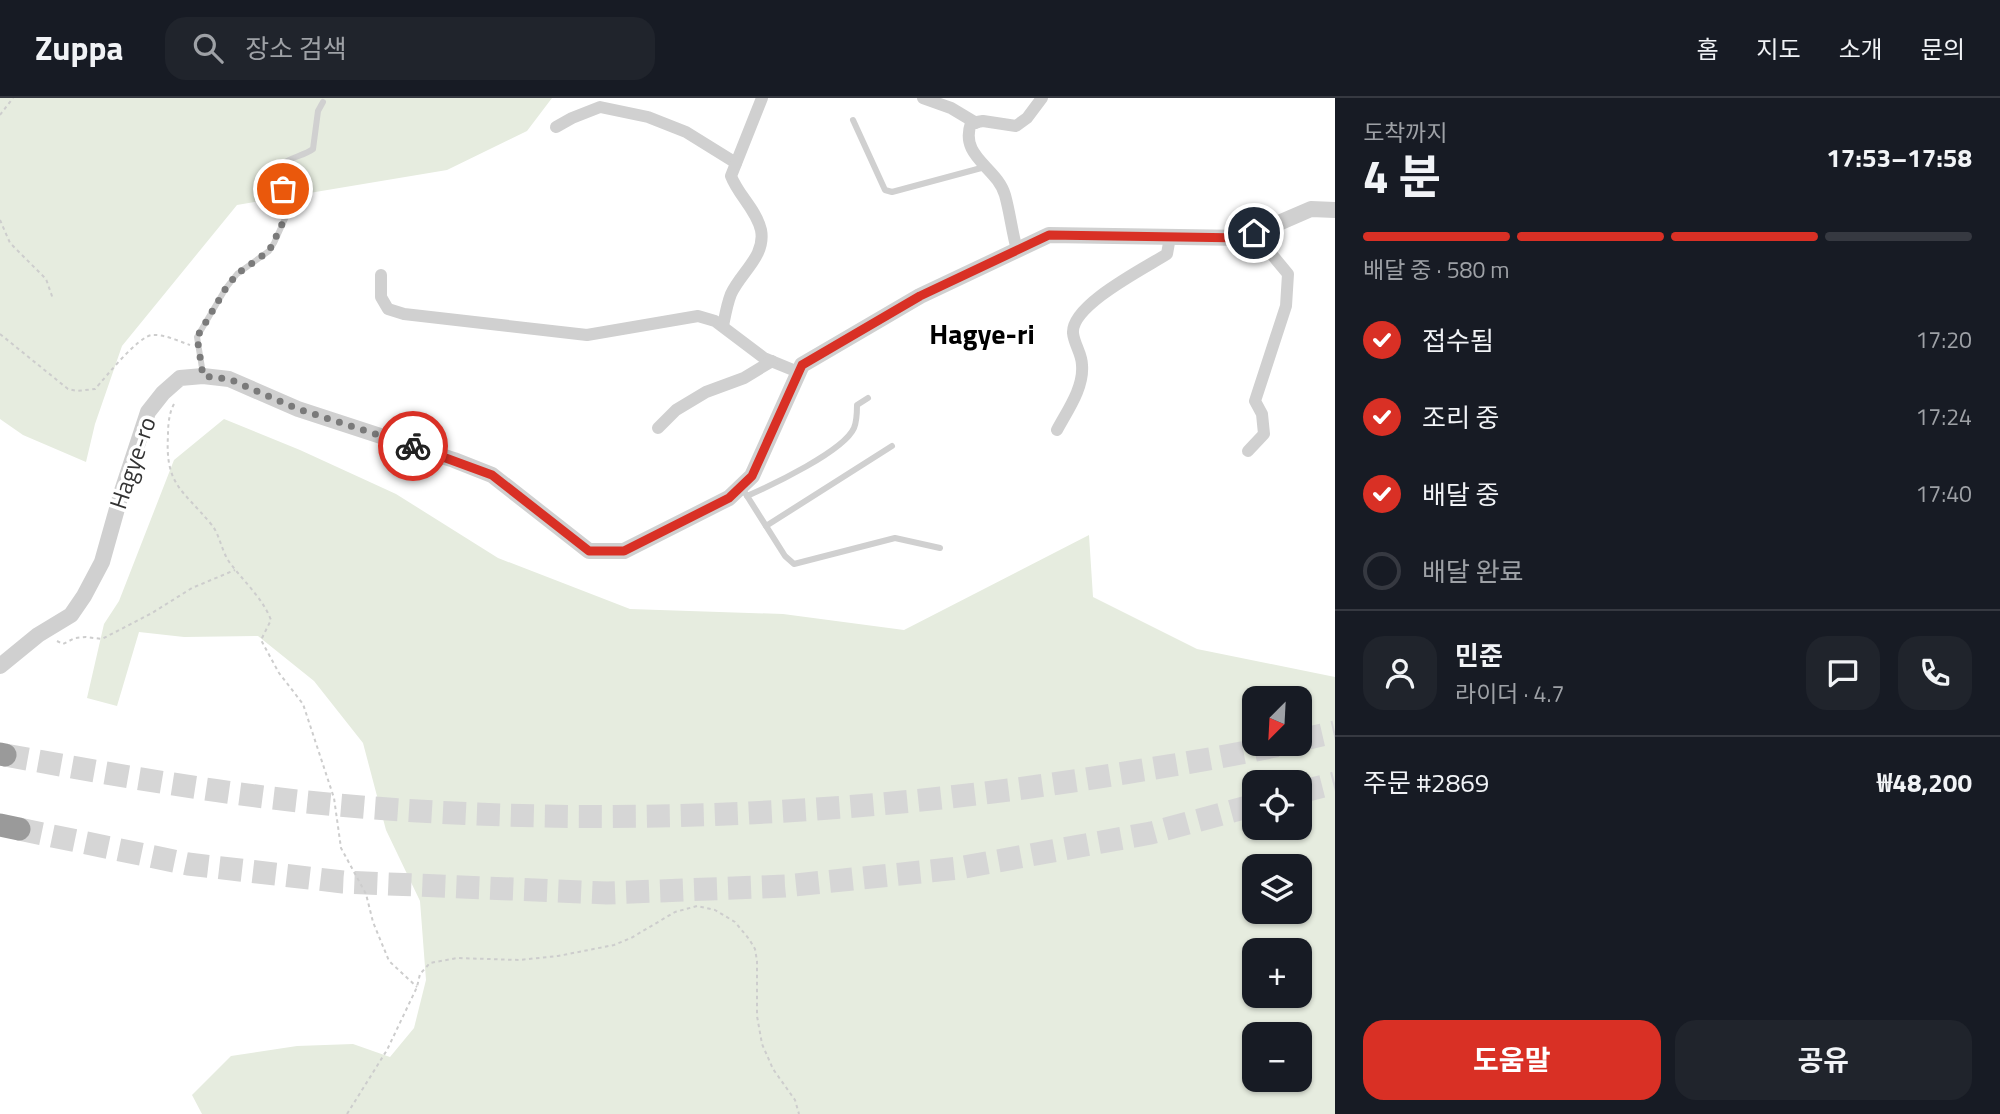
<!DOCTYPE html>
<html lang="ko">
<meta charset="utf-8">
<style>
body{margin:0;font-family:"Titillium Web","Noto Sans KR",sans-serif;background:#20242c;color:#f1f3f6;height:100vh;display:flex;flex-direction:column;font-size:26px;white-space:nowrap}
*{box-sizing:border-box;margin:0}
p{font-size:23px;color:#9ea1a6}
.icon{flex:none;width:38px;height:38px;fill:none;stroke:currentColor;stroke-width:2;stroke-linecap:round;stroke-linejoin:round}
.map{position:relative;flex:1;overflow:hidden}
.panel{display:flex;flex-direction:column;background:#171b24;width:665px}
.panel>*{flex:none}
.needle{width:46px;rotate:204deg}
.controls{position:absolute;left:1242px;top:588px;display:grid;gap:14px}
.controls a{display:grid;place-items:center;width:70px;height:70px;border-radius:14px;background:#171b24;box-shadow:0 2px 5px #0004;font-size:35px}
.pin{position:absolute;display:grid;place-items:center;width:60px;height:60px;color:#fff;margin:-30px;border:4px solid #fff;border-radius:50%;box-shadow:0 2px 7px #0007}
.courier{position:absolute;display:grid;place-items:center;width:70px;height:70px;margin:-35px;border:5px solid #d93025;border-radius:50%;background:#fff;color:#222;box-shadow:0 2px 9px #0007}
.summary em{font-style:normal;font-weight:700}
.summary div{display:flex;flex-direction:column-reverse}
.summary{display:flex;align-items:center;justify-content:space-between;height:119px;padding:0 28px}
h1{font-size:46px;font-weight:700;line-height:52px}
.bar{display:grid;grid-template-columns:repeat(4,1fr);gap:10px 7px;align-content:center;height:84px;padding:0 28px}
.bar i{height:9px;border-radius:5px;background:#363941}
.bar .active{background:#d93025}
.bar p{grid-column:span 4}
.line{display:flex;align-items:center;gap:18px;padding:0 28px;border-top:2px solid #363941}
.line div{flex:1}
.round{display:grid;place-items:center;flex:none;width:74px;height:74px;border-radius:21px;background:#20242c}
ol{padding:0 28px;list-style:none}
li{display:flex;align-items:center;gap:21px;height:77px}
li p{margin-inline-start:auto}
li .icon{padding:7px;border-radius:50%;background:#d93025;color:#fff;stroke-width:4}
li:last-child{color:#9ea1a6}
li i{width:38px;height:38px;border:4px solid #363941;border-radius:50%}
.action{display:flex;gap:14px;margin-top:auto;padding:14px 28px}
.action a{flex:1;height:80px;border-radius:21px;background:#d93025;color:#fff;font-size:28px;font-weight:700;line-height:80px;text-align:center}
.action a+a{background:#20242c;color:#f1f3f6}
header{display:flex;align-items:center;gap:42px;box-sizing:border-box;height:98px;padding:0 35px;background:#171b24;border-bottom:2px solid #363941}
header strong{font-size:33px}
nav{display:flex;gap:38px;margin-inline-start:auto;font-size:24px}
.search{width:490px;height:63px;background:#20242c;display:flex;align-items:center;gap:18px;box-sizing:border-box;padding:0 24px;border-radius:21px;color:#9ea1a6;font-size:26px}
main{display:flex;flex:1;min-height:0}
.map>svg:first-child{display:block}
</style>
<header>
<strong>Zuppa</strong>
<div class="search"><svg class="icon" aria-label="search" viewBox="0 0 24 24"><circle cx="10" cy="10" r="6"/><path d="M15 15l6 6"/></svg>장소 검색</div>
<nav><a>홈</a><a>지도</a><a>소개</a><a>문의</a></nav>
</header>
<main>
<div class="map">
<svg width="1335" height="1016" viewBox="0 0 1335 1016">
<rect width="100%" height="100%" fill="#fff"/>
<g fill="#e6ecdf" fill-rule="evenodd">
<path d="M0,0H552L527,33L447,72L237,107L122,248L95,326L86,364L23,337L0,321Z"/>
<path d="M224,321L300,352L396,396L498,460L630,511L783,516L904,532L1089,437L1093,499L1197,551L1335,579V1016H202L192,997L231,958L297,948L353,946L390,959L414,930L426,882L420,803L386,732L363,645L314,583L258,538L184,539L139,534L117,608L87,600L104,526L119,503L174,362ZM1255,600H1300V646H1255ZM1255,684H1300V730H1255ZM1255,768H1300V814H1255ZM1255,852H1300V898H1255ZM1255,936H1300V982H1255Z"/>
</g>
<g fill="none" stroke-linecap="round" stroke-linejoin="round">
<g stroke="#d6d6d6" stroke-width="23" stroke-dasharray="23 11" stroke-linecap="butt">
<path d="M1300,642L1335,634"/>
<path d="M5,657C116,677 226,697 338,707C585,729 835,719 1080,682C1149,671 1217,661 1284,646"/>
<path d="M1300,694L1335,685"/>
<path d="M19,731L188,766L343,784L607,795L785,788L959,770L1151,735L1255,707"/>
</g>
<g stroke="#cdcdcd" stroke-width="2" stroke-dasharray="3.5 3.5" stroke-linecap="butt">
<path d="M0,17L13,0"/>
<path d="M0,122L10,145L46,181L53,201"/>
<path d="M0,236L68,291L77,293L95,291C106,279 137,239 152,237C164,236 178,243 190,247"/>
<path d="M174,306C169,315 168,327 168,337C165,387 182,391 211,426C220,436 221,453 230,465C244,484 262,499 271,522L261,542L279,575L303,606L334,700L341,750L366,796L373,824L389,863L417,889"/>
<path d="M57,543L63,546L75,540L86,539L102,541L152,515L192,490L235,472"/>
<path d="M347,1016L387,952L417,889L420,876L430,865L457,860L519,862L558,858L614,847L631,840L675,814L697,808L715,812L735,824L749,841L755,851L757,863V918L762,946L773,971L795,1002L799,1016"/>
</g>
<g stroke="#d0d0d0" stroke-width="6">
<path d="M853,22L885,92L892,94L985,69"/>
<path d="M203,276L197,239L226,190L237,176L269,153L274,145L288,114L278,71C287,59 302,59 313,51L318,13L323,4"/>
<path d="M742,390L785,458L794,466L895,440L940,450"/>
<path d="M747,398C772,387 844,353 854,330C857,323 857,314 857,307L868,300"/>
<path d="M766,428L892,348"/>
</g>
<g stroke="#d0d0d0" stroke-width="12">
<path d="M923,0L951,10L976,25"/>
<path d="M556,29L572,20L600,9L648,19L686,34L736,65"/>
<path d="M1017,152C1012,134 1010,115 1005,97C997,69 959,59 971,25L983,23L1016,28L1027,20L1042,0"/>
<path d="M381,177V199L388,211L404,216L587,237L698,218L715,223L764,260L798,274"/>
<path d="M723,228C725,218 727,206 731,196C741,174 766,158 761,132C756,111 738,97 731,78L762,0"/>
<path d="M658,330L676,312L706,294L744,280L772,263"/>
<path d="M1057,332C1067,313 1084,290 1082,267C1082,256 1074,246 1073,235C1071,207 1145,170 1167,156L1170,139"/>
<path d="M1248,353L1264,336L1262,316L1255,303L1286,208L1288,176L1254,135"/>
</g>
<path stroke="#d0d0d0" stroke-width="16" d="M0,568L38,537L71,517L84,498L102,464L122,393L148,314L163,295L180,280L203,278L229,281L298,311L454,362L492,377L589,453H624L729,400L752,378L802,267L920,198L1049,137L1244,140L1311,111L1335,112"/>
<g stroke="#9a9a9a" stroke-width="23">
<path d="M0,656L5,657"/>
<path d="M0,727L19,731"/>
</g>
</g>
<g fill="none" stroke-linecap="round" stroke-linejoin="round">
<path stroke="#7a7a7a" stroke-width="7" stroke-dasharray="0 12.6" d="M283,91L288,114L269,153L237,176L226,190L197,239L203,278L229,281L298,311L413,348"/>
<path stroke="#d93025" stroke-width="9" d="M413,348L492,377L589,453H624L729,400L752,378L802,267L920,198L1049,137L1244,140L1254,135"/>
</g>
<g text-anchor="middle" stroke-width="7" stroke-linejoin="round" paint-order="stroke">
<g font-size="24" fill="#333" stroke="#fff">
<text transform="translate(133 365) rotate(-71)" y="8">Hagye-ro</text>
</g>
<g font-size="28" font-weight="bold" fill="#000" stroke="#fff">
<text x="982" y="246">Hagye-ri</text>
</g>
</g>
</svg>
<div class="controls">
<a><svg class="needle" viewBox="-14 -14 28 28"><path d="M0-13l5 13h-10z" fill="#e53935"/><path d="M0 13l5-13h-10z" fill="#9ea1a6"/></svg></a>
<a><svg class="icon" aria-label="locate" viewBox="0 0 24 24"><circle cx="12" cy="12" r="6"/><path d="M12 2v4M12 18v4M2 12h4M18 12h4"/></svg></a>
<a><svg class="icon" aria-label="layers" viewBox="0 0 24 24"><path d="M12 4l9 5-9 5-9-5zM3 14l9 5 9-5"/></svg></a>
<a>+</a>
<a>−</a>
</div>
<div class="pin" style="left:283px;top:91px;background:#ea580c"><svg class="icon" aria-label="bag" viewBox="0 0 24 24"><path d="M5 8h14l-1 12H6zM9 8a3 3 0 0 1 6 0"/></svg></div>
<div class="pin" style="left:1254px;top:135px;background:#1f2937"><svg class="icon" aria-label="home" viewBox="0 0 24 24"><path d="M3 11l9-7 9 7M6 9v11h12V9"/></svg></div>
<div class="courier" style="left:413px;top:348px"><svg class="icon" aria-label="bike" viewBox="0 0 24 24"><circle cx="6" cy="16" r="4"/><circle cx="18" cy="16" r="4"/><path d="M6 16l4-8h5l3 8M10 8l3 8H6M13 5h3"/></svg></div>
</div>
<section class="panel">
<div class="summary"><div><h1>4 분</h1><p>도착까지</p></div><em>17:53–17:58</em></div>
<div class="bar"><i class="active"></i><i class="active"></i><i class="active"></i><i></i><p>배달 중 · 580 m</p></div>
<ol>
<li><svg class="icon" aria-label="check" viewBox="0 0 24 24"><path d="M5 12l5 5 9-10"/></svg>접수됨<p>17:20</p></li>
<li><svg class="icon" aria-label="check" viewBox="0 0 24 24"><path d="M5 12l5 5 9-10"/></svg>조리 중<p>17:24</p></li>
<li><svg class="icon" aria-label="check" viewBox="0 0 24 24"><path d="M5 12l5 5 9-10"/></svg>배달 중<p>17:40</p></li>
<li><i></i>배달 완료</li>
</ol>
<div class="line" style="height:126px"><a class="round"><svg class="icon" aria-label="person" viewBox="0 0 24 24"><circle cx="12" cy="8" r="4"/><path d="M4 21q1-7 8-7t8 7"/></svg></a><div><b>민준</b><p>라이더 · 4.7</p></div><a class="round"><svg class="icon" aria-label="chat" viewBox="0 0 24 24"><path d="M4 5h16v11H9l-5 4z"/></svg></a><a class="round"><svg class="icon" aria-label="phone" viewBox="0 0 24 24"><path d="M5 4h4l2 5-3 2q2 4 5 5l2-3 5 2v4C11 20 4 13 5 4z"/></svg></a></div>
<div class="line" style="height:91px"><div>주문 #2869</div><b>₩48,200</b></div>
<div class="action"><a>도움말</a><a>공유</a></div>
</section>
</main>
